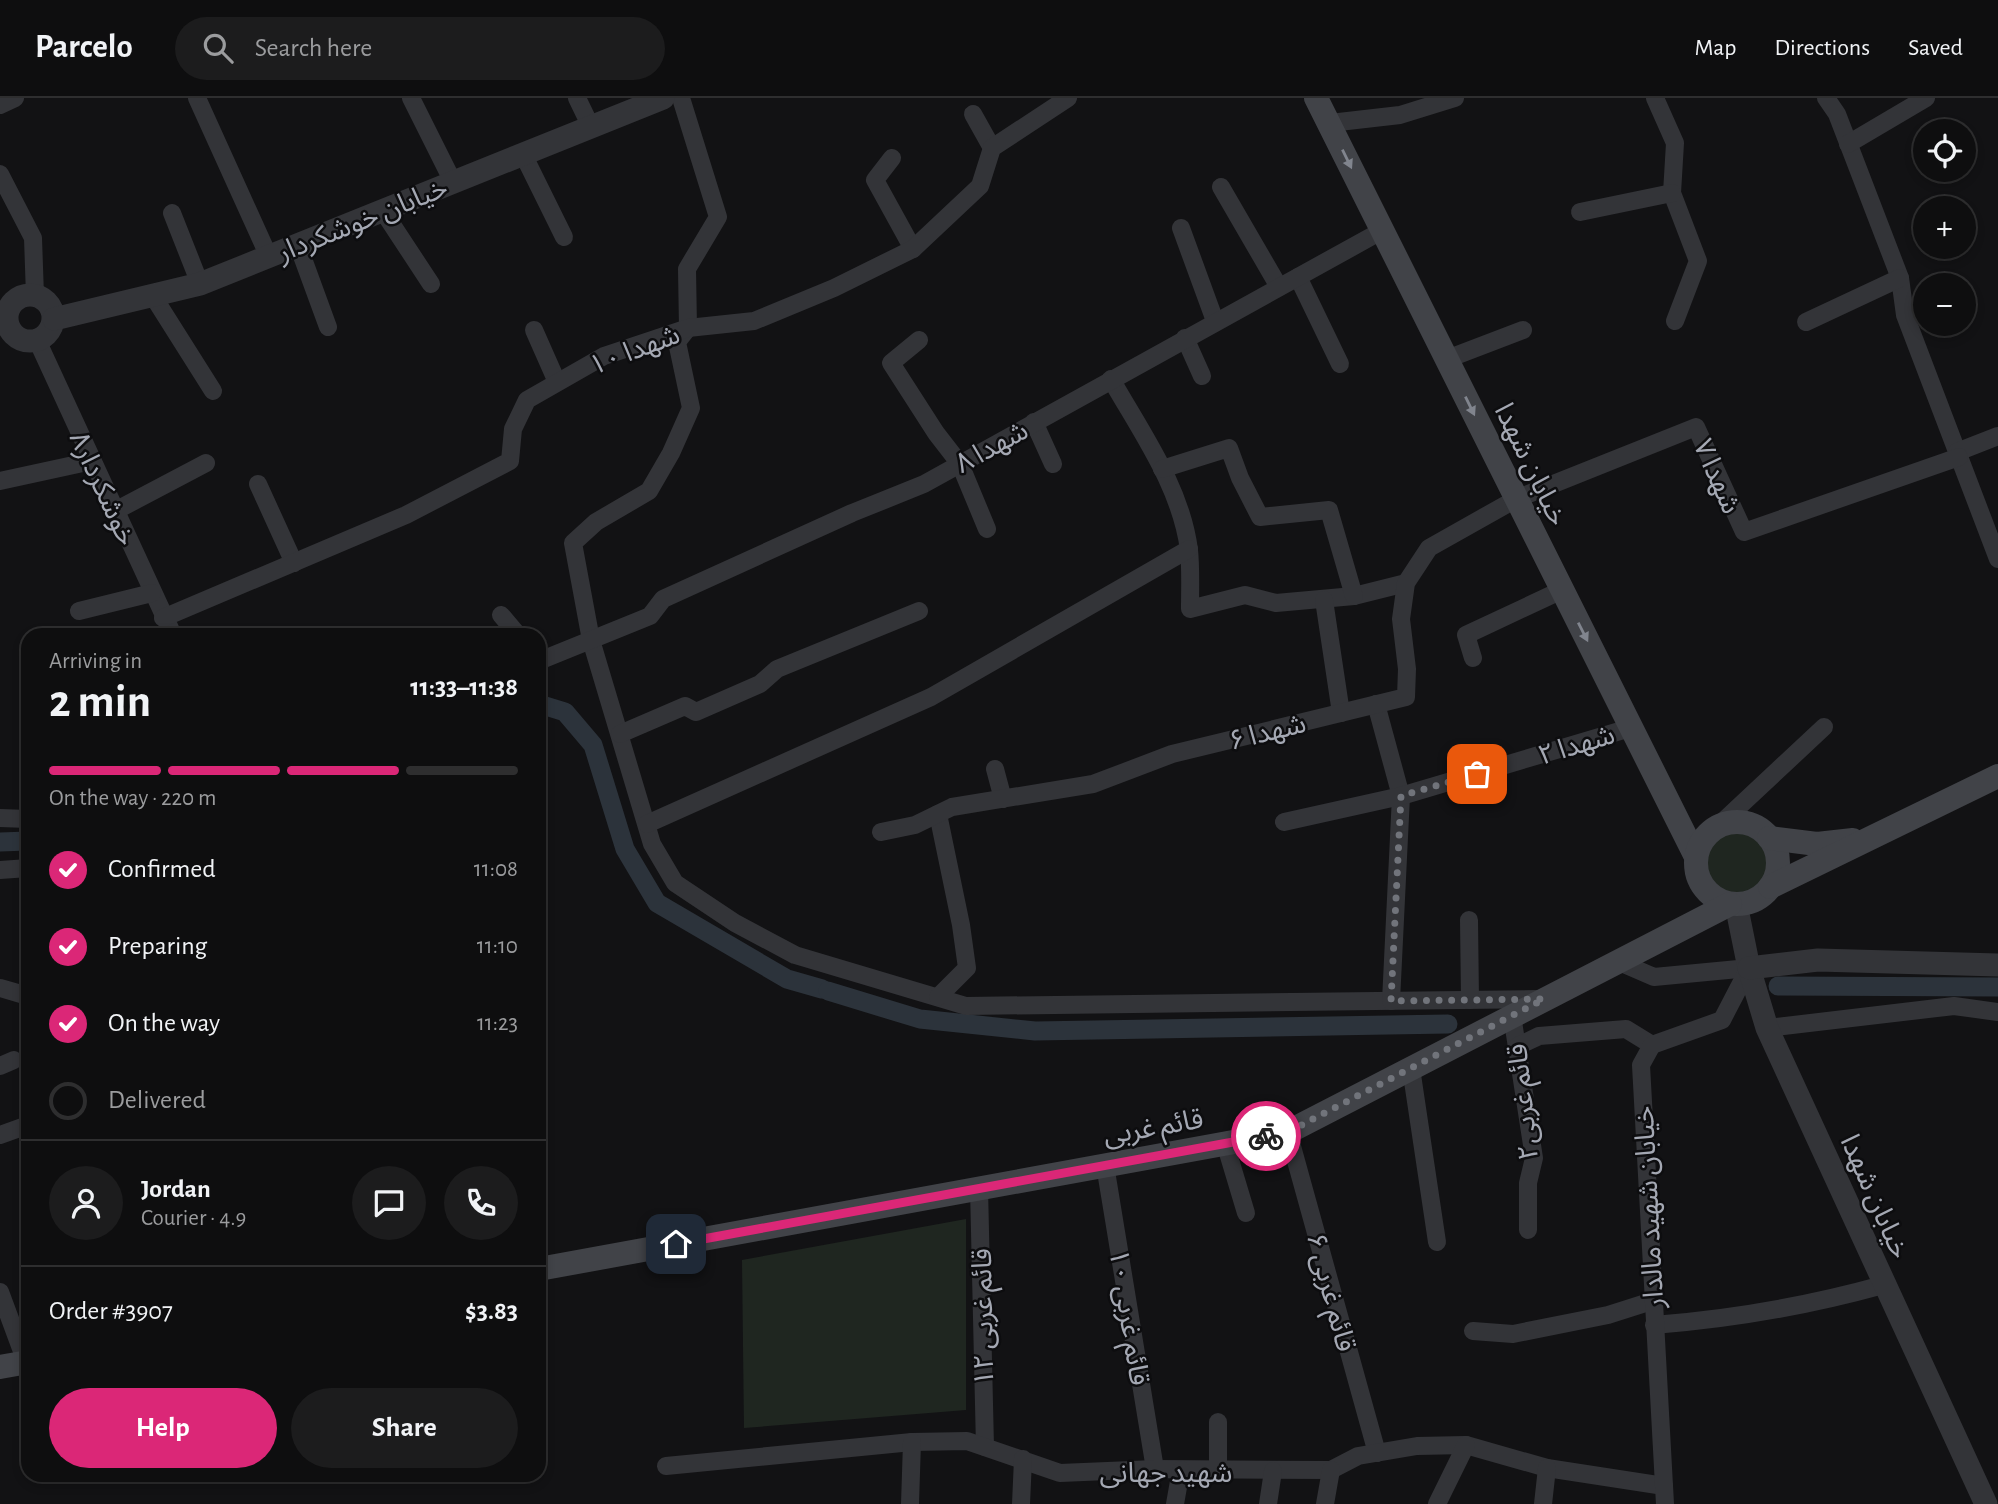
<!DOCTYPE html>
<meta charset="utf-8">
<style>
body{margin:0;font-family:"Alegreya Sans","Noto Sans Arabic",sans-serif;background:#1c1c1d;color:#f1f3f6;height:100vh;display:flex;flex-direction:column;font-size:26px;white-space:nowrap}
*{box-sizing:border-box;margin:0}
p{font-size:23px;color:#9b9c9e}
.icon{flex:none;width:38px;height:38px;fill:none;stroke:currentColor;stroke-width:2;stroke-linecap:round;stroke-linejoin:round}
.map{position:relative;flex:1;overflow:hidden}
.panel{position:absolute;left:21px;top:530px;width:525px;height:854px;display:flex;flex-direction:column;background:#0e0e0f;border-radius:21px;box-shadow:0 4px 10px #0003,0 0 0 2px #2e2e2f}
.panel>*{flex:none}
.tools{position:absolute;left:1913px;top:21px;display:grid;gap:14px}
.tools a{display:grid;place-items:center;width:63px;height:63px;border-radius:50%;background:#0e0e0f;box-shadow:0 4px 10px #0003,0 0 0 2px #2e2e2f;font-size:35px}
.pin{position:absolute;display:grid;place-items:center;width:60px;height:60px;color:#fff;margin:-30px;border-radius:14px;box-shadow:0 4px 10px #0006}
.courier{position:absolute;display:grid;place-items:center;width:70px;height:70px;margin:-35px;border:5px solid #db2777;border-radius:50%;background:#fff;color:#222;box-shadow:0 2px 9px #0007}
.summary em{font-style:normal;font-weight:700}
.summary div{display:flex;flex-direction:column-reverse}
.summary{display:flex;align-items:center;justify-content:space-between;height:119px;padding:0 28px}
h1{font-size:46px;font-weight:700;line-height:52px}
.bar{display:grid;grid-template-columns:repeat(4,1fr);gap:10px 7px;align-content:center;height:84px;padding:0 28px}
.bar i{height:9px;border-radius:5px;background:#2e2e2f}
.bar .active{background:#db2777}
.bar p{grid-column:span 4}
.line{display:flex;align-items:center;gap:18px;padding:0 28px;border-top:2px solid #2e2e2f}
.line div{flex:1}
.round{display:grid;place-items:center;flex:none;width:74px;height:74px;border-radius:37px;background:#1c1c1d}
ol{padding:0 28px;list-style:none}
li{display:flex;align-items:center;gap:21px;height:77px}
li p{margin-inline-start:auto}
li .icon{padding:7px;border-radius:50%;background:#db2777;color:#fff;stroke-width:4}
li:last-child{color:#9b9c9e}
li i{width:38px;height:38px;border:4px solid #2e2e2f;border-radius:50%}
.cta{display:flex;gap:14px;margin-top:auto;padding:14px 28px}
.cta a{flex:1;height:80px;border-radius:42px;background:#db2777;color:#fff;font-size:28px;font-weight:700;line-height:80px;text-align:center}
.cta a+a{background:#1c1c1d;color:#f1f3f6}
header{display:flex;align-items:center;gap:42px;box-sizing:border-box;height:98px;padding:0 35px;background:#0e0e0f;border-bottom:2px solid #2e2e2f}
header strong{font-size:33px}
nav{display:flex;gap:38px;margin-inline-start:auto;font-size:24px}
.search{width:490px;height:63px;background:#1c1c1d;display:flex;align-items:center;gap:18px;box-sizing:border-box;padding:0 24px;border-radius:38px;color:#9b9c9e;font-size:26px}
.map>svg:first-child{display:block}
</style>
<header>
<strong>Parcelo</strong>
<div class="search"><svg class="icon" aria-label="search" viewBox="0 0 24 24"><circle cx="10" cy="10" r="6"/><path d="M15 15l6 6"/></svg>Search here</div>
<nav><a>Map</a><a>Directions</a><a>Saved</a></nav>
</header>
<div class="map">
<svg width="1998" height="1406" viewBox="0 0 1998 1406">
<rect width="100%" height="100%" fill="#121214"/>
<g fill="#1f2620">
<circle cx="1738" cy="765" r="35"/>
<path d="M966,1121V1312L744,1330L742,1162Z"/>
</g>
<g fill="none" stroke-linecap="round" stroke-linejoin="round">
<g stroke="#2c333b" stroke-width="19">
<path d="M539,606L565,614L593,647L625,751L657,805L787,881L822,891"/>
<path d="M0,744L28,743"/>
<path d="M1778,888L1998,889"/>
<path d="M828,893L920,921L1035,933L1448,926"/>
</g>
<g stroke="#333438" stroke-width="18">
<path d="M197,0L269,159"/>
<path d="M411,0L453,84"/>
<path d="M577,0L591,29"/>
<path d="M681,0L718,119L687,171L688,230L677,244L691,310L671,355L649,393L596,424L573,445L591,542L652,746L675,785L735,825L795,857L966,908L1540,901"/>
<path d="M1655,0L1675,45L1672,95L1698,163L1675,223"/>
<path d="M1826,0L1837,16L1900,180L1905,217L1998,461"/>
<path d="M0,7L15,0"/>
<path d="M973,16L992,50"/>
<path d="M1330,25L1400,17L1455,0"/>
<path d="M1848,46L1926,0"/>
<path d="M523,56L564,139"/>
<path d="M892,60L875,82L913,151"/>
<path d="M0,76L33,140L35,198"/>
<path d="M1221,89L1279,189"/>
<path d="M383,113L431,186"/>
<path d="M1580,114L1672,95"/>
<path d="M172,115L200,186"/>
<path d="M1181,130L1215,223"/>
<path d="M298,147L328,229"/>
<path d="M1298,179L1340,266"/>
<path d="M153,198L213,293"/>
<path d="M1806,224L1900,180"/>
<path d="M534,232L557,284"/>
<path d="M1185,240L1202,278"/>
<path d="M37,242L173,537"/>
<path d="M919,242L891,265L936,335L960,366L987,431"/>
<path d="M1447,261L1523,232"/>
<path d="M1111,281C1141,334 1181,389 1189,452C1191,471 1190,492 1190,511L1245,497L1276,505L1354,498L1406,485"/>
<path d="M1034,324L1053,366"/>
<path d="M1957,354L1998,338"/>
<path d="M1162,371L1229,350L1240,380L1260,419L1329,412L1354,498"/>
<path d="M0,383L92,363"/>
<path d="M258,386L294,465"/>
<path d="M115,413L206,365"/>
<path d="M1324,502L1341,615"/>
<path d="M79,513L152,495"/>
<path d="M501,517L518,537"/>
<path d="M163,520L406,417L510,363L513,331L527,302L604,258L688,230L754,223L834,190L913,151L980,88L992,50L1068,0"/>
<path d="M1473,560L1466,537L1562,492"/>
<path d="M539,563L650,518L663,501L852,415L924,386L1383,132"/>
<path d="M1376,606L1401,698L1391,903"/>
<path d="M620,636L685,608L696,614L760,586L777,571L919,513"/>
<path d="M995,671L1003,701"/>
<path d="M938,716L961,827L967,870L938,899"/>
<path d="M0,720L28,721"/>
<path d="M1284,724L1401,698L1630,630"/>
<path d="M647,726L931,599L1189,451"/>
<path d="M1716,730L1824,629"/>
<path d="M881,734L915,727L952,709L1093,686L1172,656L1406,599L1407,571L1401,521L1406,485L1429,450L1516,401L1696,329L1744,434L1959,359"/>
<path d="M0,772L28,770"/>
<path d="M1469,822L1470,902"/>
<path d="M1617,863L1654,879L1749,870"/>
<path d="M0,890L21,896L28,890"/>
<path d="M1512,917L1534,1060L1528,1085V1132"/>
<path d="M1767,930L1954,908L1998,914"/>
<path d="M1518,948L1539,938L1626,931L1652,947"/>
<path d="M0,968L14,962"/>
<path d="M1411,970L1437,1144"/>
<path d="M1288,1034L1377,1355"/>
<path d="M0,1037L28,1027"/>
<path d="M1225,1045L1246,1115"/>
<path d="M1105,1067L1155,1371"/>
<path d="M979,1090L985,1349"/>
<path d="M0,1194L26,1264"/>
<path d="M1654,1227C1732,1221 1807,1208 1883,1187"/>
<path d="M1473,1233L1513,1236L1608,1217L1652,1203"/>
<path d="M666,1368L912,1344L967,1343L1060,1375L1155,1371L1331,1372L1358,1358L1417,1348L1466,1347L1547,1370L1664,1388"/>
<path d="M1218,1373V1324"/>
<path d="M910,1406L912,1344"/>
<path d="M1021,1406L1023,1361"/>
<path d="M1175,1406L1181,1372"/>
<path d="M1268,1406L1273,1373"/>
<path d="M1325,1406L1331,1372"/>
<path d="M1437,1406L1466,1347"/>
<path d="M1543,1406L1547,1370"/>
<path d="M1665,1406L1641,967L1652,947L1722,922L1749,870"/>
</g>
<g stroke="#333438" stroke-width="23">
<circle cx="30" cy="220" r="23"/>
<path d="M54,221L200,186L663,0"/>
<path d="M1736,806L1749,870L1767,930L1986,1406"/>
<path d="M1749,870L1818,862L1998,867"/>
</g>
<g stroke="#414348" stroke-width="24">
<path d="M1316,0L1696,759"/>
<circle cx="1737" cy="765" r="41"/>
<path d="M1769,740L1817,746L1853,742"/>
<path d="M1770,789L1998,678"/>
<path d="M539,1171L1288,1034L1730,806"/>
<path d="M0,1269L28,1264"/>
</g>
</g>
<defs><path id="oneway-solid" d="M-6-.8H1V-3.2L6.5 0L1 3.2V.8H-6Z" transform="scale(1.75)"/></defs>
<g fill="#81858e">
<use href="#oneway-solid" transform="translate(1347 61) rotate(64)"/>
<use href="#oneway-solid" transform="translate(1470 308) rotate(64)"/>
<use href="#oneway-solid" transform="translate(1583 534) rotate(63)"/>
</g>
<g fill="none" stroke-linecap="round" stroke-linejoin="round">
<path stroke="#71747b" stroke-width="7" stroke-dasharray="0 12.6" d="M1266,1038L1288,1034L1544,901L1391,903L1401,698L1477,676"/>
<path stroke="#db2777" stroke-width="9" d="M676,1146L1266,1038"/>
</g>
<g text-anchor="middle" stroke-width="5" stroke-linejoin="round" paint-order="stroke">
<g font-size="28" fill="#a4a8b3" stroke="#0d0d0f">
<text transform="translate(362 121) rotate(-22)" y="10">خیابان خوشکردار</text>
<text transform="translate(634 251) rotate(-21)" y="10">شهدا ۱۰</text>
<text transform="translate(991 348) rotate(-29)" y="10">شهدا ۸</text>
<text transform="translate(1532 366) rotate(64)" y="10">خیابان شهدا</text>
<text transform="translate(1718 378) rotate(66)" y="10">شهدا ۷</text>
<text transform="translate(104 390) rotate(65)" y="10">خوشکردار۸</text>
<text transform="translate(1267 633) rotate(-14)" y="10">شهدا ۶</text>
<text transform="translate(1576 646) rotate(-17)" y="10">شهدا ۲</text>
<text transform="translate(1522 1004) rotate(-96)" y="10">۲قائم غربی</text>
<text transform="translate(1153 1028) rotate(-10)" y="10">قائم غربی</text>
<text transform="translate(1876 1098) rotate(66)" y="10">خیابان شهدا</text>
<text transform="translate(1648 1109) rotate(-93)" y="10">خیابان شهید مالدار</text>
<text transform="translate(1332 1194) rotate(75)" y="10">قائم غربی ۶</text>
<text transform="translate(982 1219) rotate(-91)" y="10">قائم غربی ۱۲</text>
<text transform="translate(1130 1219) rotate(81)" y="10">قائم غربی ۱۰</text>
<text x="1166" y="1384">شهید جهانی</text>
</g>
</g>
</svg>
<div class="tools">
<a><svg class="icon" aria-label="locate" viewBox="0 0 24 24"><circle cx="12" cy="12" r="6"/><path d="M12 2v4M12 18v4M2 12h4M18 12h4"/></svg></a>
<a>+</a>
<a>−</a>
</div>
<div class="pin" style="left:1477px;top:676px;background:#ea580c"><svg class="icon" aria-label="bag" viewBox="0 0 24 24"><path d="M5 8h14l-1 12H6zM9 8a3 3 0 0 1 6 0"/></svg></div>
<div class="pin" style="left:676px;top:1146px;background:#1f2937"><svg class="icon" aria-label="home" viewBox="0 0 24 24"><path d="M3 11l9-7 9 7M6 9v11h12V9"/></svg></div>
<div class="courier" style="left:1266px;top:1038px"><svg class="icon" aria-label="bike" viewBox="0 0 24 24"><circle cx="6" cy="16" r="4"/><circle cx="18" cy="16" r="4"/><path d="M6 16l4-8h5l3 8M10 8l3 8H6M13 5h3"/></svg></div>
<section class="panel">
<div class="summary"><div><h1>2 min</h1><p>Arriving in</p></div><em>11:33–11:38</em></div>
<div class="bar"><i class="active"></i><i class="active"></i><i class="active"></i><i></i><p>On the way · 220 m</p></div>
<ol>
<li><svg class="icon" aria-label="check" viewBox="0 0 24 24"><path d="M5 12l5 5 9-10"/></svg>Confirmed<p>11:08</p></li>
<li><svg class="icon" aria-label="check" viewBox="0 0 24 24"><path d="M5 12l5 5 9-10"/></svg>Preparing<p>11:10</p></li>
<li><svg class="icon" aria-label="check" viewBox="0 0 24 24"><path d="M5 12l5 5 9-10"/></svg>On the way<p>11:23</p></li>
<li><i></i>Delivered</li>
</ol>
<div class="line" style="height:126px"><a class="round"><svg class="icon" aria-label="person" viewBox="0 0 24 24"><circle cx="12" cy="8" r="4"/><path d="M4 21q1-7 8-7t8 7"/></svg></a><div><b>Jordan</b><p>Courier · 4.9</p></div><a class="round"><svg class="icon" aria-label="chat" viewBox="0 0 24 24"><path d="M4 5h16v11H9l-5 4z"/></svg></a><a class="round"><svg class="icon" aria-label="phone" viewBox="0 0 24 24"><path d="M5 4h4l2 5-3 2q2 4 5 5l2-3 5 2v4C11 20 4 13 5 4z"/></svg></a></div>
<div class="line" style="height:91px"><div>Order #3907</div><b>$3.83</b></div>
<div class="cta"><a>Help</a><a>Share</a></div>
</section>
</div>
